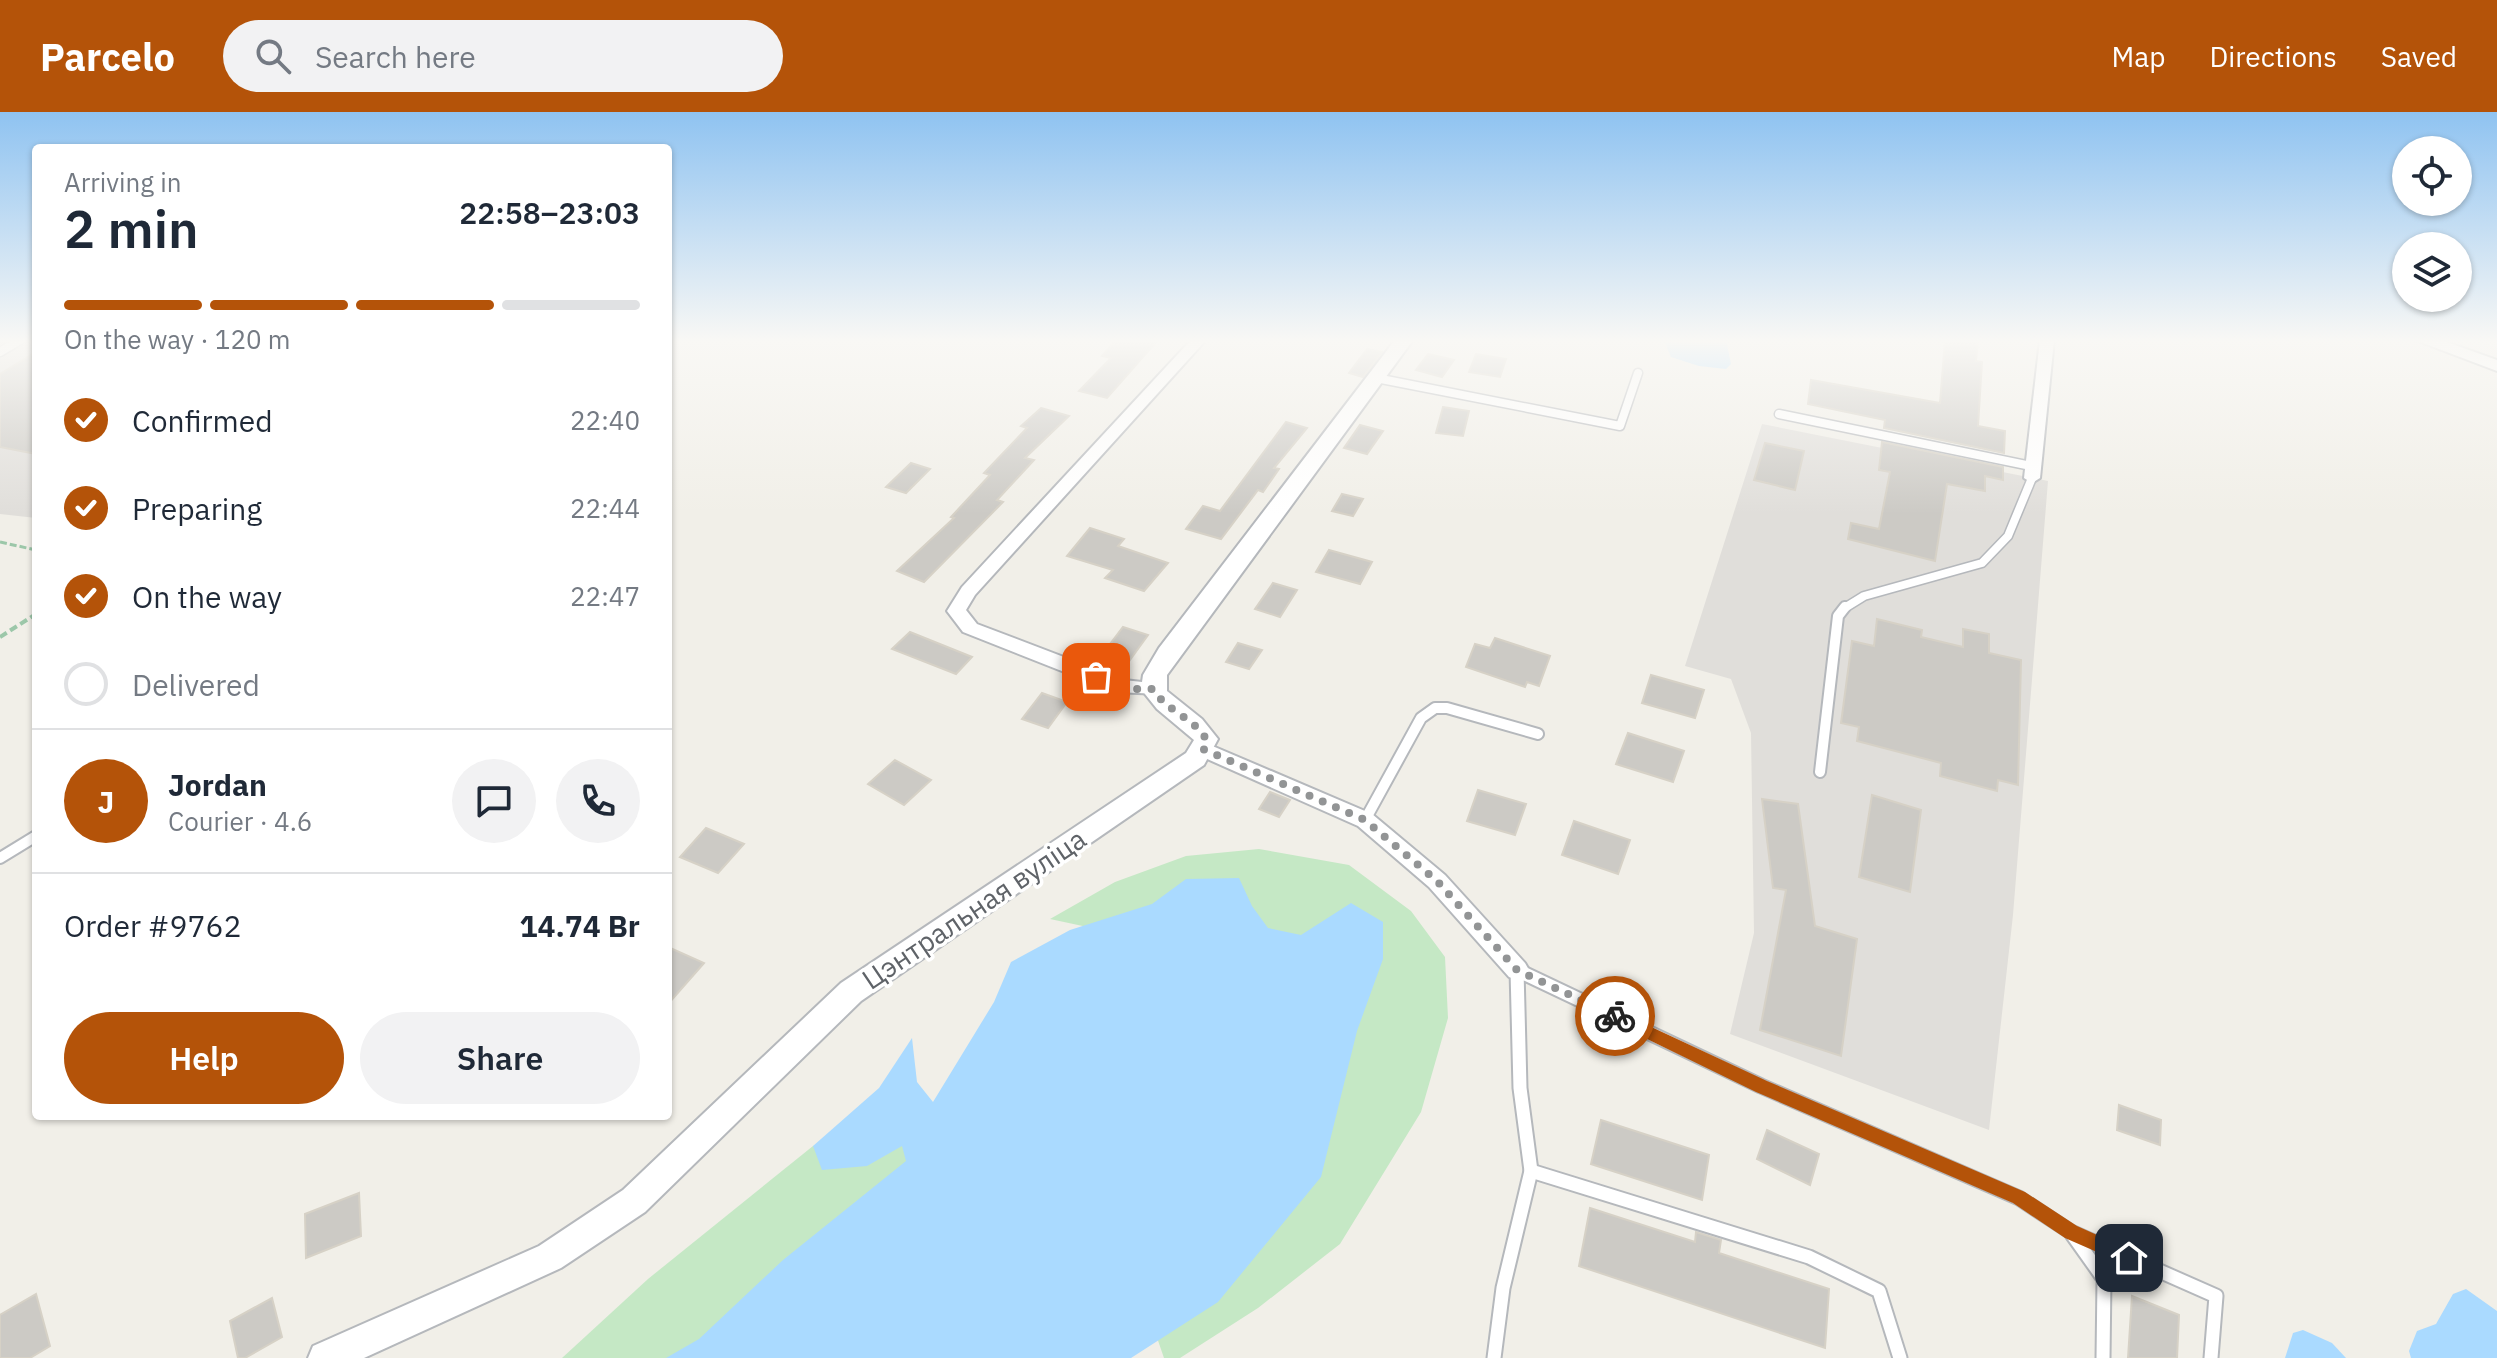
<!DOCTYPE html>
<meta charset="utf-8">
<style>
body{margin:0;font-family:"IBM Plex Sans",sans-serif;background:#f2f2f3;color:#1f2937;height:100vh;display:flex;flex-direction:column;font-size:30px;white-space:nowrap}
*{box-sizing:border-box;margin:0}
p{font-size:26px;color:#747a83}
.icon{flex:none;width:44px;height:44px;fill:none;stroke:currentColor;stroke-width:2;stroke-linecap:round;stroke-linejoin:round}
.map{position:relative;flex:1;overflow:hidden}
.sheet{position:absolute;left:32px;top:32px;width:640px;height:976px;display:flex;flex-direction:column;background:#fff;border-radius:8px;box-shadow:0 2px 6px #0004}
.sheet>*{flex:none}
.fabs{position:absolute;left:2392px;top:24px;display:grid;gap:16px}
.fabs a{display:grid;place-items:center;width:80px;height:80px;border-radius:50%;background:#fff;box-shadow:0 2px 6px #0004;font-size:40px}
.pin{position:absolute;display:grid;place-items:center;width:68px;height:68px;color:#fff;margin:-34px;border-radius:16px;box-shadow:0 4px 12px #0006}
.courier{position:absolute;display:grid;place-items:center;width:80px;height:80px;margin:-40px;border:6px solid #b45309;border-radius:50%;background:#fff;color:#222;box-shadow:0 2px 10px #0007}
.summary em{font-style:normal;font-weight:600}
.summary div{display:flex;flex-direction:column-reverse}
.summary{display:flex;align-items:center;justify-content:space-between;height:136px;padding:0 32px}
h1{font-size:52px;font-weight:600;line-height:60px}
.bar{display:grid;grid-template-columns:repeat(4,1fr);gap:12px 8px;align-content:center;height:96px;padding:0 32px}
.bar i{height:10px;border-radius:6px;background:#e0e1e3}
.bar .on{background:#b45309}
.bar p{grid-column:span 4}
.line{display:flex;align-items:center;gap:20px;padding:0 32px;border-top:2px solid #e0e1e3}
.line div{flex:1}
.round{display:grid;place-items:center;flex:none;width:84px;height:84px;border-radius:42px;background:#f2f2f3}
ol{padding:0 32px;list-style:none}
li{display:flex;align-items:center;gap:24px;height:88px}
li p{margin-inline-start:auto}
li .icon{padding:8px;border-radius:50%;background:#b45309;color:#fff;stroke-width:4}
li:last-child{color:#747a83}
li i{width:44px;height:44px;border:4px solid #e0e1e3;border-radius:50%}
.action{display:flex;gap:16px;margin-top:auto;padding:16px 32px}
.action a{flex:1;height:92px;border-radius:48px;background:#b45309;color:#fff;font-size:32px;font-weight:600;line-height:92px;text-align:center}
.action a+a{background:#f2f2f3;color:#1f2937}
header{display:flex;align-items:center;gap:48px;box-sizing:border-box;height:112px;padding:0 40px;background:#b45309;color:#fff}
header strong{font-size:38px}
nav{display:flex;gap:44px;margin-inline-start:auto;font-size:28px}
.search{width:560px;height:72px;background:#f2f2f3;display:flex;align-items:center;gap:20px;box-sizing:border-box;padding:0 28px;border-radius:44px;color:#747a83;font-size:30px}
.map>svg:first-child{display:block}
</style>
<header>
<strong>Parcelo</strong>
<div class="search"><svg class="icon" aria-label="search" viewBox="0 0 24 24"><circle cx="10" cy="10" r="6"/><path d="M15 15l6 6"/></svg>Search here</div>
<nav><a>Map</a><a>Directions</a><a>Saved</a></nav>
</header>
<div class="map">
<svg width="2497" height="1246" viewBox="0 0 2497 1246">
<rect width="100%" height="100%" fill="#f1efe8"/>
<g fill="#e0deda">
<path d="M0,228H36V406L0,402Z"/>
<path d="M1762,312L2048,369L2013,803L1989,1018L1730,922L1754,821L1751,621L1731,567L1685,554Z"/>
</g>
<g fill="#c5e8c5">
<path d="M1259,737L1349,753L1411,799L1445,845L1448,906L1421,1000L1340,1132L1258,1196L1180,1246H1164L1142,1182L1328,832L1106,819L1050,807L1115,770L1186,744Z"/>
<path d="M867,1022L936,1042L720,1246H562L648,1167L813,1034Z"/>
</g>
<g fill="#aadaff">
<path d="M1664,228H1726L1731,252L1726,257L1699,254L1671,245Z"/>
<path d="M1239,766L1252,794L1268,816L1301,823L1351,791L1383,810V847L1357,919L1321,1065L1218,1190L1131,1246H666L699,1227L783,1148L906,1049L902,1034L867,1054L822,1058L813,1034L879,976L912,926L917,970L933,990L994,890L1011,850L1070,818L1152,792L1186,767Z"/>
<path d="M2466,1177L2497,1199V1246H2411L2409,1239L2417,1219L2436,1212L2453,1182Z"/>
<path d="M2303,1218L2332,1231L2346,1246H2285L2293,1221Z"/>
</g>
<g fill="#cccac5" stroke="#d6d1c6" stroke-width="2">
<path d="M1116,228H1158L1107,286L1079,279L1111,246L1102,244Z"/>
<path d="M1945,228H1978L1976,249L1982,250L1978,314L2005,319L2004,341L1884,316L1885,308L1808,292L1811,268L1940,291Z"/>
<path d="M1367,237L1382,240L1363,265L1349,261Z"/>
<path d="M36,240V342L0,335V262Z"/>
<path d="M1428,242L1454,248L1442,265L1416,258Z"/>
<path d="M1476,242L1506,247L1500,265L1469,260Z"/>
<path d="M1443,295L1469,299L1463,324L1436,321Z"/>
<path d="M1041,296L1069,304L1025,346L1034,348L997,388L1003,390L924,470L897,459L954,406L951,405L990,363L984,361L1027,316L1021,314Z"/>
<path d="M1286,310L1307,316L1274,356L1279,357L1263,380L1258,378L1221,427L1186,417L1203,394L1220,399Z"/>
<path d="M1360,313L1383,319L1367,342L1344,336Z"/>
<path d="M1882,330L2003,355V368L1985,364V379L1947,372L1935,449L1848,427L1851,411L1879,417L1890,360L1879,358Z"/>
<path d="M1765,331L1804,339L1795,378L1754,368Z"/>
<path d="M911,351L930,357L906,381L886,375Z"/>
<path d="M1342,382L1363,387L1353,404L1332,399Z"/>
<path d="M1090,416L1124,427L1118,434L1168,451L1144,479L1105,466L1113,458L1067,444Z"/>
<path d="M1329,438L1372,450L1360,472L1316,460Z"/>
<path d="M1273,471L1297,478L1280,505L1255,497Z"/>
<path d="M1877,507L1922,518L1921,525L1963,535V517L1989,522V541L2021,548L2018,673L1998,668L1997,679L1940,664L1941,651L1857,629L1859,615L1841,611L1852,529L1874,534Z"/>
<path d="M1123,515L1148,523L1127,552L1101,544Z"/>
<path d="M910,520L972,545L956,562L892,537Z"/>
<path d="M1495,526L1550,544L1539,574L1527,570L1525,575L1466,555L1475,532L1490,536Z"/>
<path d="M1238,531L1262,538L1249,557L1226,550Z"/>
<path d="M1651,563L1704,578L1695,606L1642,591Z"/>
<path d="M1042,581L1067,590L1048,616L1022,607Z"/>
<path d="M1628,621L1684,639L1673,670L1616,652Z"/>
<path d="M895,648L931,668L904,693L868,672Z"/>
<path d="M1478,678L1526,692L1515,723L1467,709Z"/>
<path d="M1270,680L1290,688L1279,705L1259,697Z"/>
<path d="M1872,683L1921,698L1910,780L1859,765Z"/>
<path d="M1762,687L1798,692L1815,814L1857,827L1841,944L1760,918L1786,778L1773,776Z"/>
<path d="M1574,709L1630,728L1618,762L1562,743Z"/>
<path d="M706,716L744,732L718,761L680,745Z"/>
<path d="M668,835L704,851L668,892Z"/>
<path d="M2119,993L2161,1008L2160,1033L2117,1018Z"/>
<path d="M1601,1008L1709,1043L1702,1088L1591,1052Z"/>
<path d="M1767,1018L1819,1042L1810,1073L1757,1047Z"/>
<path d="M359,1081L361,1124L306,1146L305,1102Z"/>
<path d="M1590,1096L1695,1130L1696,1120L1721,1128L1719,1141L1829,1177L1825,1236L1579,1154Z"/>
<path d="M36,1182L50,1234L30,1246H0V1203Z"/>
<path d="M2132,1184L2179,1203L2177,1246H2128Z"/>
<path d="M272,1186L282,1225L245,1246H238L230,1209Z"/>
</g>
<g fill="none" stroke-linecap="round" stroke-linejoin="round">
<g stroke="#b5b8bc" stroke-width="11">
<g id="service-far2">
<path d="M0,240L20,228"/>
<path d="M1376,266L1620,314L1638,261"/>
<path d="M1779,302L2031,354"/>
<path d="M1843,497L1864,484L1982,451L2008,424L2032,366"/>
</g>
</g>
<g stroke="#b5b8bc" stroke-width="14">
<g id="service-far1">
<path d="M1820,660L1838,504L1845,495"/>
<path d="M1365,708L1421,606L1435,596H1447L1538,622"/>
<path d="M0,746L36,724"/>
</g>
</g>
<g stroke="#b5b8bc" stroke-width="17">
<g id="service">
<path d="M1531,1059L1809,1145L1879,1179L1900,1246"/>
<path d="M2072,1122L2104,1167L2103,1246"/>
<path d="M1494,1246L1503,1176L1531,1059L1520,976L1517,858L1761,974L2019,1086L2071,1120L2216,1184L2211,1246"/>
</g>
</g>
<g stroke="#b5b8bc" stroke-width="4">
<g id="minor">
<path d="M1191,228H1206L975,483L966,498L977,512L1124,568L1160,572L1163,577L1160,582L1115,580L963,520L947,499L962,475Z"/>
<path d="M2040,228H2054L2040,366L2032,371L2024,366Z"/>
<path d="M1203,630L1372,702L1445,763L1525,851L1529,858L1525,865L1517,868L1509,865L1429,775L1358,714L1196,642L1193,637L1196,632Z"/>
</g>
</g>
<g stroke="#b5b8bc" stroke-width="4">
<g id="tertiary">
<path d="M1395,228H1413L1167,563V579L1202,607L1218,627L1204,653L861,889L645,1100L561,1156L364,1246H308L313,1234L539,1134L623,1078L841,871L1186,641L1194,628L1157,597L1141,577L1143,563L1159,536Z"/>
<path d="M2415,228H2441L2497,248V259Z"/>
</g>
</g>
<path stroke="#9cc7a9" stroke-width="3" stroke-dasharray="7 3" stroke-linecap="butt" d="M0,430L36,438"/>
<path stroke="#9cc7a9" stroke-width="4" stroke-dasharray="8 4" stroke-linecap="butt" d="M0,525L36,502"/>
<use href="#service-far2" stroke="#fff" stroke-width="8"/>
<use href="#service-far1" stroke="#fff" stroke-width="10"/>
<use href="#service" stroke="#fff" stroke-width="13"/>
<use href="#minor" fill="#fff" fill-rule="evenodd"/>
<use href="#tertiary" fill="#fff" fill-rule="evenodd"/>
</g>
<linearGradient id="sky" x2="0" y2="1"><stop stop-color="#8fc3f1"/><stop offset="0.57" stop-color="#f9f8f5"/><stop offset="1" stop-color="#f9f8f5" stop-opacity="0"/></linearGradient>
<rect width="2497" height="402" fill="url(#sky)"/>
<path fill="#b45309" d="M1615,898L1767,969L2025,1080L2077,1114L2135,1140V1152L2129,1154L2065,1126L2013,1091L1756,980L1610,909V900Z"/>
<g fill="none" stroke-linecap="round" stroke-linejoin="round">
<path stroke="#929495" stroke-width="8" stroke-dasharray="0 14.4" d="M1096,565L1130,577H1153C1166,599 1193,605 1206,627L1203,637L1365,708L1437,769L1517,858L1615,904"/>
</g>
<g text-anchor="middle" stroke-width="7" stroke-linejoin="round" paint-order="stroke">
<g font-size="28" fill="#5f6368" stroke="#fff">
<text transform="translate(974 797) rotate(-34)" y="10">Цэнтральная вуліца</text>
</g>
</g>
</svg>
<div class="fabs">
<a><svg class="icon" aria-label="locate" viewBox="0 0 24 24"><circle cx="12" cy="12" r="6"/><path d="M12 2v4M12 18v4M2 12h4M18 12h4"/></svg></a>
<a><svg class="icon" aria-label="layers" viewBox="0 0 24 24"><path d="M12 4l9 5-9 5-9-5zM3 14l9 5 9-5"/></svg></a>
</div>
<div class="pin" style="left:1096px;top:565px;background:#ea580c"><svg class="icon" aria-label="bag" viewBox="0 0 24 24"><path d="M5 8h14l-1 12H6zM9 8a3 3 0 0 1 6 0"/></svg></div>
<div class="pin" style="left:2129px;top:1146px;background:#1f2937"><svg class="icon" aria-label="home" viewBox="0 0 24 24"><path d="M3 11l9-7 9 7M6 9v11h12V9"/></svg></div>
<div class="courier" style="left:1615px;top:904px"><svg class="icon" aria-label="bike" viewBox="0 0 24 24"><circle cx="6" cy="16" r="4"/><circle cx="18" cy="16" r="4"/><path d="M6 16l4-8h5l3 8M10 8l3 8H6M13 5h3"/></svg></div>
<section class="sheet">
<div class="summary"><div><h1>2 min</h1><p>Arriving in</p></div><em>22:58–23:03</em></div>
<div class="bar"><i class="on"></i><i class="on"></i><i class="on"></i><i></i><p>On the way · 120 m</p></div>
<ol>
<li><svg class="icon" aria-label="check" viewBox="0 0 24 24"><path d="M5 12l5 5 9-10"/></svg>Confirmed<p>22:40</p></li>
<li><svg class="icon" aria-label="check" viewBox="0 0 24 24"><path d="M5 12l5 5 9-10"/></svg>Preparing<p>22:44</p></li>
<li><svg class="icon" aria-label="check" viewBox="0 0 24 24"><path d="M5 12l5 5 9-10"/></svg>On the way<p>22:47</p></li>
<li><i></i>Delivered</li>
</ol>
<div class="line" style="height:144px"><b class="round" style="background:#b45309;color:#fff">J</b><div><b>Jordan</b><p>Courier · 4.6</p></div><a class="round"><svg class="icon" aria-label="chat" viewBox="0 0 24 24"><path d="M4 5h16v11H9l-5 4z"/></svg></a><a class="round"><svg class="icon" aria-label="phone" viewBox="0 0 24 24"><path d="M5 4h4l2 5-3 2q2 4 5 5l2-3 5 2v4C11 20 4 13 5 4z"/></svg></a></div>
<div class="line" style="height:104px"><div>Order #9762</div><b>14.74 Br</b></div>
<div class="action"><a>Help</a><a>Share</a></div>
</section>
</div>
